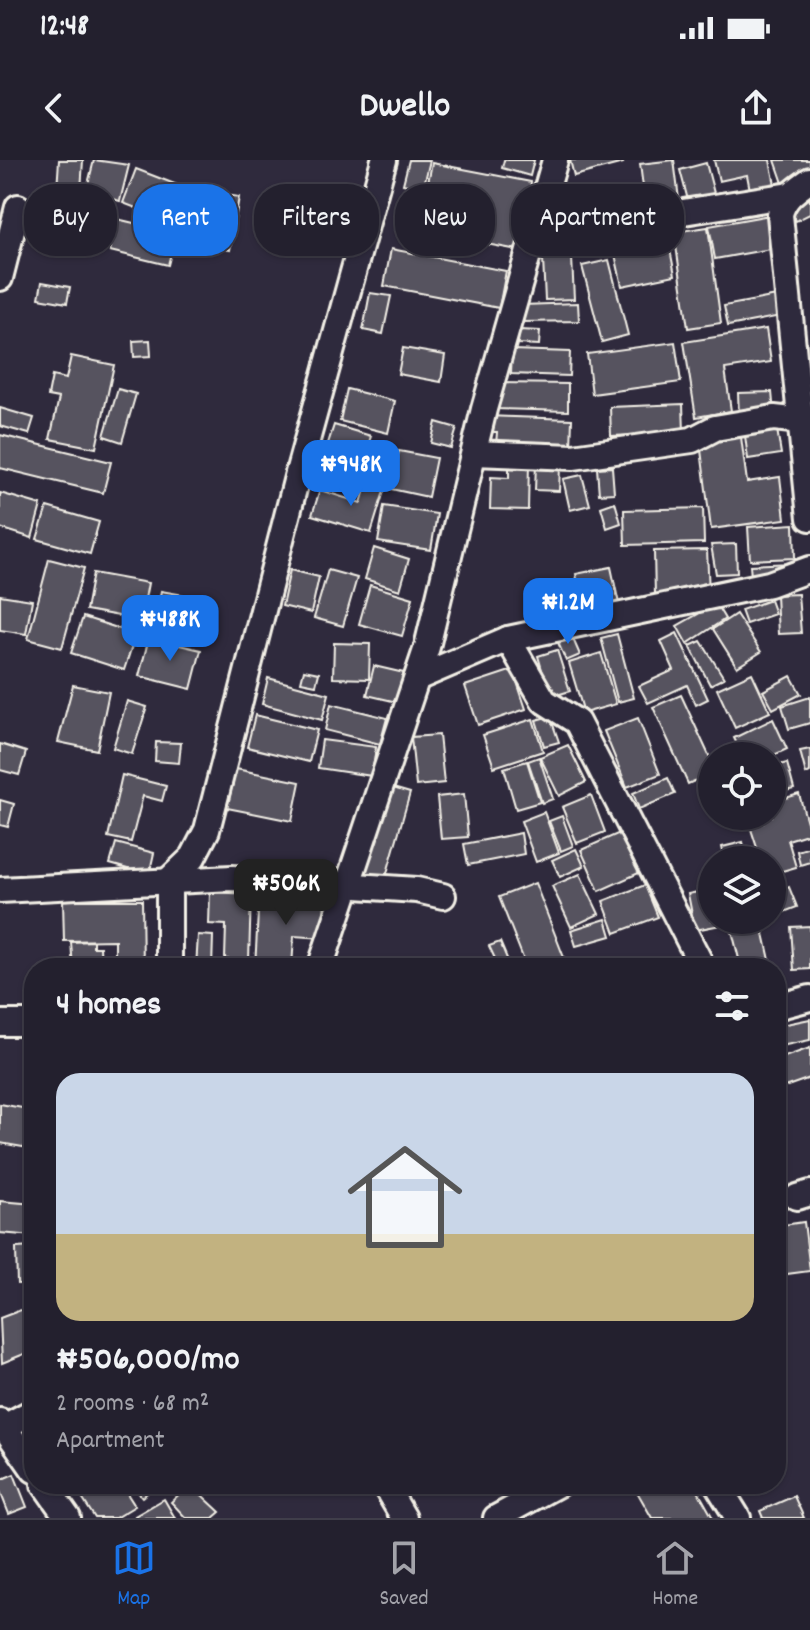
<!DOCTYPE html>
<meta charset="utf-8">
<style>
body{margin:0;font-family:Dekko,sans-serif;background:#2f2d3a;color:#f1f3f6;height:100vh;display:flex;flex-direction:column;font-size:30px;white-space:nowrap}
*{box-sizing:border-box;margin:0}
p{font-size:26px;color:#a3a3aa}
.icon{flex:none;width:44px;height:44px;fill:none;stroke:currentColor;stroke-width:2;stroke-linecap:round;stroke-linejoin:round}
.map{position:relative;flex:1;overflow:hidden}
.panel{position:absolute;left:24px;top:798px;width:762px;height:536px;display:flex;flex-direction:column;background:#23202e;border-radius:32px;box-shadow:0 2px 6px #0004,0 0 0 2px #403e4a}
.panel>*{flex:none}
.banner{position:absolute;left:24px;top:24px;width:762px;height:72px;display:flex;gap:16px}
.buttons{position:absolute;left:698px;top:582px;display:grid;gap:16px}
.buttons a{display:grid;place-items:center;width:88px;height:88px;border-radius:50%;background:#23202e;box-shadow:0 2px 6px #0004,0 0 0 2px #403e4a;font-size:40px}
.price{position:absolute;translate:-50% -68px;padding:0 18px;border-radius:16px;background:#1a73e8;color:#fff;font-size:26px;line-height:52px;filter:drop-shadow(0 2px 4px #0008)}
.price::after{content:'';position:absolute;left:50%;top:48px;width:24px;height:18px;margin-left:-12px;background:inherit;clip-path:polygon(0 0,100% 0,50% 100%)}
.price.on{background:#222;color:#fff}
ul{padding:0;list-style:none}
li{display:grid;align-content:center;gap:16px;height:424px;padding:0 32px}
li span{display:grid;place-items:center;height:248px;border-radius:24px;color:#555}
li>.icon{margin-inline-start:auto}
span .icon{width:144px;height:144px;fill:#fffc;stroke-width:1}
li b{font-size:34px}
h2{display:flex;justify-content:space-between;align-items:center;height:96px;padding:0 32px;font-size:34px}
.pill{padding:0 28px;border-radius:32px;background:#23202e;box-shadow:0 2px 6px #0004,0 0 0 2px #403e4a;font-size:28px;line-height:72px}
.pill.on{background:#1a73e8;color:#fff}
.status{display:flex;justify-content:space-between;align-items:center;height:56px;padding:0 40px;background:#23202e;direction:ltr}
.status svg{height:22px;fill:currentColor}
header{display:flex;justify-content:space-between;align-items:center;height:104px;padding:0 32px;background:#23202e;font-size:36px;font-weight:800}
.tab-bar{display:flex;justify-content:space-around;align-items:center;height:112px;border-top:2px solid #403e4a;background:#23202e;font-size:22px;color:#a3a3aa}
.tab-bar a{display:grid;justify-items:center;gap:4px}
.tab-bar .on{color:#1a73e8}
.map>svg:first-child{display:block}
.building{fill:#56525f;stroke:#f4f1e8;stroke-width:2}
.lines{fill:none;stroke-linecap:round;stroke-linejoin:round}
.minor-casing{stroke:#f4f1e8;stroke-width:30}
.minor{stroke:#2f2a3d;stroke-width:24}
</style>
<div class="status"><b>12:48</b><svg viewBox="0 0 49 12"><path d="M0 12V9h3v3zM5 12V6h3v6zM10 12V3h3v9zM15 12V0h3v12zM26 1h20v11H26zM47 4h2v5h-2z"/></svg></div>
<header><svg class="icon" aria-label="back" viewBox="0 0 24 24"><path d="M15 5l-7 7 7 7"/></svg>Dwello<svg class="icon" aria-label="share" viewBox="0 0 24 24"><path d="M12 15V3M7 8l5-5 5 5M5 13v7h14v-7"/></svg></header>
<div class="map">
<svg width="810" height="1358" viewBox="0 0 810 1358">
<rect width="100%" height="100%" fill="#2f2a3d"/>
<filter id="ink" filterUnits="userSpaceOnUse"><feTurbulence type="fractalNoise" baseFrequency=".0125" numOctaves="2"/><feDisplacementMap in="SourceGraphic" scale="16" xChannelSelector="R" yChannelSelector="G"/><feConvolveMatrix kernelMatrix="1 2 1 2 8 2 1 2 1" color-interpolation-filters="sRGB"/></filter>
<g filter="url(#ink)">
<g class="building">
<path d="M59,0h24l-2,31 -24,-1z"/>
<path d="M94,0l35,5 -9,36 -34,-9z"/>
<path d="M409,0h21l-7,29 -20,-5z"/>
<path d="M504,0h30l-4,16 -28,-8z"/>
<path d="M570,0h52l1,3 -49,13z"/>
<path d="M674,0l6,47 -34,4 -6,-47z"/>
<path d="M714,0h56l5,25 -25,5 -3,-15 -28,6z"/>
<path d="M775,0h35v13l-27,10z"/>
<path d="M432,3l99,19 -13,68 -100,-19z"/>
<path d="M706,3l9,34 -26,7 -9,-34z"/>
<path d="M136,9l62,24 -18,32 -57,-22z"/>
<path d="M202,31l37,6 -9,53 -37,-7z"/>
<path d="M810,31v23l-14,7 -9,-17z"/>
<path d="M77,49l33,3 -4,29 -32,-3z"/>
<path d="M264,52l31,7 -5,20 -30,-6z"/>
<path d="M770,55l6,33 -61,11 -6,-33z"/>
<path d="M117,59l59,14 -8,32 -58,-14z"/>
<path d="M708,67l13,96 -33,5 -14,-96z"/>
<path d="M667,74l8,41 -53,11 -9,-41z"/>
<path d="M391,89l115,22 -7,37 -115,-22z"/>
<path d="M572,98l2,41 -29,1 -2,-41z"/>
<path d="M609,100l19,75 -26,7 -20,-76z"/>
<path d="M42,122l28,5 -3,16 -28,-5z"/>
<path d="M370,133l21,3 -8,38 -20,-4z"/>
<path d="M782,135l4,20 -58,11 -4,-20z"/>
<path d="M578,143l1,18 -57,1v-17z"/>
<path d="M766,169l5,33 -46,7 6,42 -35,6 -12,-75z"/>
<path d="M519,170l21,1 -1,14 -21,-1z"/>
<path d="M150,180l1,16 -17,1 -1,-16z"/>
<path d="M675,182l6,40 -89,12 -5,-40z"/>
<path d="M403,188l42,7 -4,27 -43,-8z"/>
<path d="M512,190l58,2 -1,24 -58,-2z"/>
<path d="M71,196l43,9 -18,83 -46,-9 9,-41 -11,-2 4,-20 14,3z"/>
<path d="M497,223l71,1v27l-72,-2z"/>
<path d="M118,229l18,5 -14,48 -18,-6z"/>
<path d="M347,229l48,12 -7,32 -48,-12z"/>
<path d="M772,232l2,22 -35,2 -1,-23z"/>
<path d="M683,244l1,29 -73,3 -1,-29z"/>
<path d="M0,248l34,10 -5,16 -29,-8z"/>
<path d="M487,256l85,3 -1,29 -75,-3 1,-13h-10z"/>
<path d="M436,262l21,6 -6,20 -20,-5z"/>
<path d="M776,263l5,31 -33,5 -4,-31z"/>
<path d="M334,265l37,11 -12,40 -38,-11z"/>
<path d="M0,275l111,27 -8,31 -103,-25z"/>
<path d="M741,277l6,45 33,-5 5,42 -74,10 -11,-87z"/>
<path d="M399,291l37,7 -8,39 -37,-8z"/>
<path d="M509,300l20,1 -1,49 -38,-1 1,-32 18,1z"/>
<path d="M536,304l24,2 -1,25 -24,-1z"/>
<path d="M612,307l2,26 -15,1 -2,-26z"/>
<path d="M582,315l8,30 -20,5 -7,-31z"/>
<path d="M367,323l18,5 -14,45 -59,-18 8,-25 41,13z"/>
<path d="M0,333l41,12 -9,33 -32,-10z"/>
<path d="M615,342l6,21 -14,5 -6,-21z"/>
<path d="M384,346l53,8 -6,36 -53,-8z"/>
<path d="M47,347l52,15 -9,32 -53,-15z"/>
<path d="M703,348l1,35 -79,2 -1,-35z"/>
<path d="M794,364l1,34 -45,2 -2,-33z"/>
<path d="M736,384l1,29 -21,1 -5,-29z"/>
<path d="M374,388l35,11 -9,31 -35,-11z"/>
<path d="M707,390l2,43 -54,2 -1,-44z"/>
<path d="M49,399l35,9 -22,80 -34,-9z"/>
<path d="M792,403v12l-41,2 -1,-12z"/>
<path d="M611,407l10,46 -67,13 -4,-20 31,-6 -5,-26z"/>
<path d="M290,410l29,7 -8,36 -29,-7z"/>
<path d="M328,410l29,8 -14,48 -29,-8z"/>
<path d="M93,413l55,10 -7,37 -55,-10z"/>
<path d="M370,425l43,13 -11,38 -43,-12z"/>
<path d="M161,431l52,9 -6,34 -53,-10z"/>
<path d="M798,434l3,39 -23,1 -2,-39z"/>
<path d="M0,435l32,5 -6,34 -26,-4z"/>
<path d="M770,440l5,14 -29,10 -5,-14z"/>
<path d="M716,444l9,15 -38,25 -10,-18z"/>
<path d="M736,454l25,38 -24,15 -24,-38z"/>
<path d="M83,457l53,17 -12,36 -53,-17z"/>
<path d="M570,472l10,23 -14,6 -10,-23z"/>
<path d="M677,473l31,66 -12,6 -9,-20 -39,18 -9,-17 35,-16 -13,-29z"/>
<path d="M617,474l17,64 -16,4 -17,-64z"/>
<path d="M149,478l52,12 -10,39 -52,-13z"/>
<path d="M701,481l23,37 -14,7 -20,-39z"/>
<path d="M334,483l36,1 -1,35 -36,-1z"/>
<path d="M557,490l13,41 -20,6 -12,-41z"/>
<path d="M601,493l15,51 -32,9 -15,-50z"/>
<path d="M374,506l30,7 -7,29 -30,-7z"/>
<path d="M304,510l15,3 -3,12 -15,-3z"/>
<path d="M513,510l13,39 -48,16 -13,-39z"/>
<path d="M752,513l18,39 -35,16 -18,-39z"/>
<path d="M791,516l10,18 -28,15 -10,-18z"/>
<path d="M268,518l61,16 -7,26 -60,-16z"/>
<path d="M73,525l36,7 -12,58 -39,-8z"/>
<path d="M681,535l31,67v11l-24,11 -35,-77z"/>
<path d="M810,537v26l-21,6 -7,-23z"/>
<path d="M127,541l20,6 -15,47 -19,-6z"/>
<path d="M331,544l56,14 -7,26 -55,-14z"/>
<path d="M255,555l62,15 -8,32 -62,-15z"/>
<path d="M550,556l9,26 -15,4 -8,-26z"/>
<path d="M638,558l22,56 -33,13 -23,-56z"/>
<path d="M533,559l10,32 -49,16 -11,-32z"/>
<path d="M773,559l14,30 -15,7h-29l-9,-18z"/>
<path d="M439,575l5,48 -28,3 -5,-49z"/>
<path d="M322,580l54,7 -4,29 -54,-8z"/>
<path d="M156,582l25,1 -2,20 -24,-2z"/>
<path d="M0,584l26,8 -7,23 -19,-5z"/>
<path d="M568,585l18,37 -27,14 -19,-39z"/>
<path d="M810,589v23l-4,2 -6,-23z"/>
<path d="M539,597l14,42 -11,4 -14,-42z"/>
<path d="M527,601l13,41 -24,7 -12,-41z"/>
<path d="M787,603l7,26 -22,5v-27z"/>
<path d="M236,609l64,13 -8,39 -65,-13z"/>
<path d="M122,615l44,11 -4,15 -19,-5 -12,46 -23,-5z"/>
<path d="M668,618l7,16 -36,15 -6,-16z"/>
<path d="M386,626l24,7 -27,94 -24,-7z"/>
<path d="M464,634l4,43 -27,2 -4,-42z"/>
<path d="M799,634l11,39 -22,7 8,27 -24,7v-14h-11l-11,-34 13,-3 -2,-7h11v-14z"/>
<path d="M591,635l14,37 -28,11 -15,-36z"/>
<path d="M0,640l14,4 -6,23 -8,-2z"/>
<path d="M544,652l15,41 -23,9 -15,-41z"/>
<path d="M562,656l11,30 -12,5 -12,-30z"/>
<path d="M622,672l19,40 -42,19 -18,-41z"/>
<path d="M521,673l3,21 -56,11 -4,-21z"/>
<path d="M743,682l4,18h-22l-3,-13z"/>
<path d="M116,683l38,10 -5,22 -39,-11z"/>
<path d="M810,687v15l-10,3 -3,-14z"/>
<path d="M576,689l8,17 -24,11 -8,-17z"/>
<path d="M580,714l19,40 -28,13 -19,-41z"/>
<path d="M535,723l33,85h-41l-28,-71z"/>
<path d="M645,725l13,32 -43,16 -12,-32z"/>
<path d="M789,727l8,20 -13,5 -8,-20z"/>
<path d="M712,729v31h19v3l-36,7 -7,-36z"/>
<path d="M210,732l41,2 -2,66 -24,-1 1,-34 -17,-1z"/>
<path d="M259,734l66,3 -2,41 -29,-2 -2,31 -37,1z"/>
<path d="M63,740h79l1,68h-28v-28l-51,1z"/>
<path d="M606,759l5,17 -35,10 -5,-16z"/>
<path d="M739,760h22l9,40 -29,7 -10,-40 9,-2z"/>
<path d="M810,766v43l-16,1 -3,-43z"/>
<path d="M198,775l15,1 -1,32h-16z"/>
<path d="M93,781v6h7l1,21h-28l-2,-26z"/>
<path d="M500,782l8,19 -10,4 -9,-19z"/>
<path d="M810,859v21l-34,7v-21z"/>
<path d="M810,888v30l-34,12v-14l5,-1 -5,-15z"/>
<path d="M0,944l34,6v39l-34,-6z"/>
<path d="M0,1041l34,3v32l-34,-3z"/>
<path d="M804,1062l6,49 -31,4 -3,-49z"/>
<path d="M34,1087v36l-17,1 -1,-36z"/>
<path d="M34,1145v45l-32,13 -2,-45z"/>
<path d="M14,1314l13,33 -18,7 -9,-23v-11z"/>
<path d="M105,1324h16l14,22 -20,12h-20l-13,-20z"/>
<path d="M131,1324h28l-17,13z"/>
<path d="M190,1324l30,28 -7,6h-27l-15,-16z"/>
<path d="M647,1324h47l19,34h-61l-16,-28z"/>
<path d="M794,1336l10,22h-41l-3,-7z"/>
<path d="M164,1339l11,19h-39l-1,-2z"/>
</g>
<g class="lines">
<defs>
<g id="minor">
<path d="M810,20c-14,10 -27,18 -30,35l30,303"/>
<path d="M533,76l257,-41"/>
<path d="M0,118l18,-71"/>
<path d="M474,293l99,4 119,-17 23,-12 59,-10 27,3"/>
<path d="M508,479l36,62 33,21 126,246"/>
<path d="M417,518l91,-39 261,-55 41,-15"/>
<path d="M0,730l232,-12 185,12 26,6"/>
<path d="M169,808v-88l24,-23 14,-27 91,-357 86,-313"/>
<path d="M320,808l107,-321 57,-238 71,-249"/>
<path d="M776,847l34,-9"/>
<path d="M0,863h34"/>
<path d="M797,1037l13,-4"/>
<path d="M0,1261l34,49"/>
<path d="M4,1267l30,-16"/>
<path d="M44,1324l24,34"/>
<path d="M384,1324l20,34"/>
<path d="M717,1324l21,34"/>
<path d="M496,1358l62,-34"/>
</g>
</defs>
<use href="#minor" class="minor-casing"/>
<use href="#minor" class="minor"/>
</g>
</g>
</svg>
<div class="buttons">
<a><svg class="icon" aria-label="locate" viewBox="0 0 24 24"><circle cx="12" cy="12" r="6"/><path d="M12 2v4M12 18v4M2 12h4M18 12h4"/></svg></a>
<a><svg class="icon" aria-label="layers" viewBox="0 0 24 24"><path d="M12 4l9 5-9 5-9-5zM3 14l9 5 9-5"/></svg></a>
</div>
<b class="price" style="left:351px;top:348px">₦948K</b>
<b class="price" style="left:568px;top:486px">₦1.2M</b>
<b class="price" style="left:170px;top:503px">₦488K</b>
<b class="price on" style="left:286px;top:767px">₦506K</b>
<div class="banner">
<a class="pill">Buy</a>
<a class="pill on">Rent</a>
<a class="pill">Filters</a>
<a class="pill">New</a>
<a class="pill">Apartment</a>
</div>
<section class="panel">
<h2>4 homes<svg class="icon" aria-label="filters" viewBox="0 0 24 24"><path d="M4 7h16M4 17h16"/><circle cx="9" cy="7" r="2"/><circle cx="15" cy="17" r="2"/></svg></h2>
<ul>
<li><span style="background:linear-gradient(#c9d6e8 65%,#c2b280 0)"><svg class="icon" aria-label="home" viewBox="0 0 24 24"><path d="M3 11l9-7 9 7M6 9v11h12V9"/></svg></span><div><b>₦506,000/mo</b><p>2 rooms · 68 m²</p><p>Apartment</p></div></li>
</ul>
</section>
</div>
<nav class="tab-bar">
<a class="on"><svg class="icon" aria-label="map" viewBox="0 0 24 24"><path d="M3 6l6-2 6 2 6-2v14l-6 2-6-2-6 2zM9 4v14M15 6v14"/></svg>Map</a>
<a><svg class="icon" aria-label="saved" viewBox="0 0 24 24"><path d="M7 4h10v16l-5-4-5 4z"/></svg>Saved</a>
<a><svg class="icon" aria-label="home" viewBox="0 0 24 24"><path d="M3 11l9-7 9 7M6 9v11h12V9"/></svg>Home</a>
</nav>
